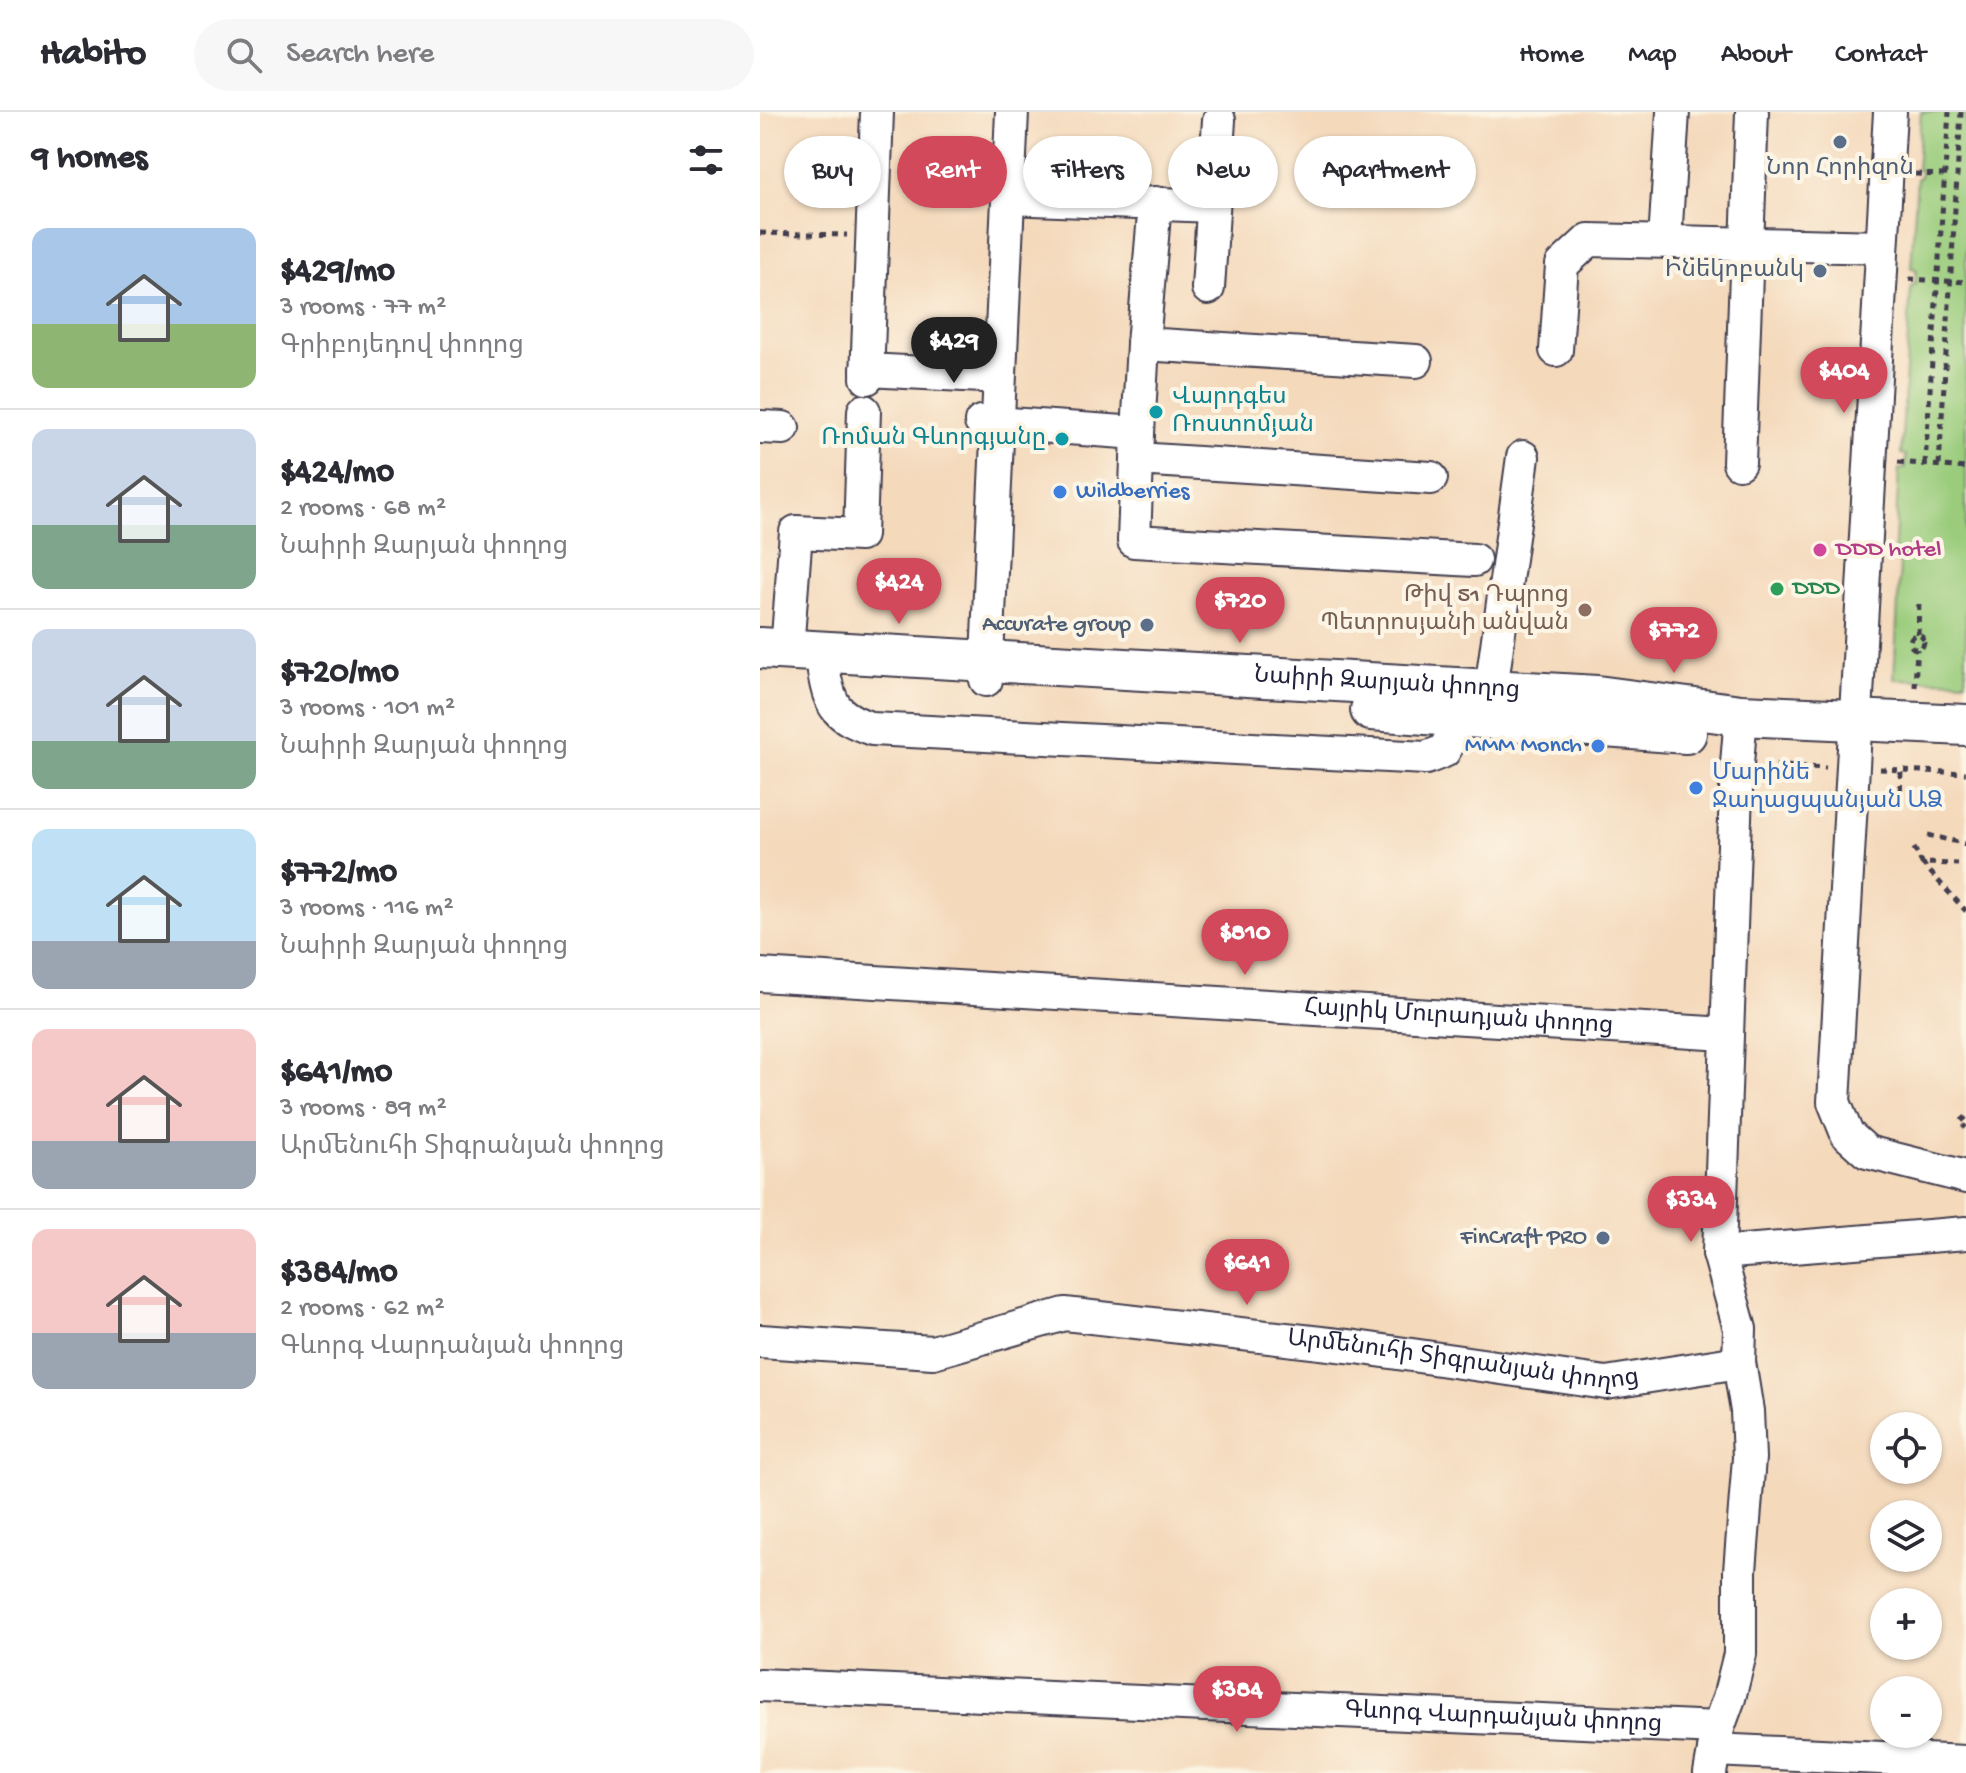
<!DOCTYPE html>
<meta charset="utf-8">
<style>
body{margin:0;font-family:"Gochi Hand","Noto Sans Armenian",sans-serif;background:#f7f7f7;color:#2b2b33;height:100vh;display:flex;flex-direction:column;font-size:30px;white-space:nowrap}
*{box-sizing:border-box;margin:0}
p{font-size:26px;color:#7c7c81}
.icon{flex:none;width:44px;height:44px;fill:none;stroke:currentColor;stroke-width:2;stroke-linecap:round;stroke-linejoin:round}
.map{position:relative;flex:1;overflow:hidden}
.panel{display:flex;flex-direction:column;background:#fff;width:760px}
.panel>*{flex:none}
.hud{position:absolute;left:24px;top:24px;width:760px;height:72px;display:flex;gap:16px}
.tools{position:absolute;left:1110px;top:1300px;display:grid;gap:16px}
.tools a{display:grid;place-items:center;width:72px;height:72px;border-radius:50%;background:#fff;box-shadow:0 2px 6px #0004;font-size:40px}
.price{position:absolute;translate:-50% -68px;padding:0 18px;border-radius:28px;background:#d1495b;color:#fff;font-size:26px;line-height:52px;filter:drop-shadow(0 2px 4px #0008)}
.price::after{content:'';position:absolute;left:50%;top:48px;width:24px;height:18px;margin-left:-12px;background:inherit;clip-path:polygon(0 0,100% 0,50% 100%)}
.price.current{background:#222;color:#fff}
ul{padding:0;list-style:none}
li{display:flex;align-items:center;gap:24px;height:200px;padding:0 32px}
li+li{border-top:2px solid #e1e1e2}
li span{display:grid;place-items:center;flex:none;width:224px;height:160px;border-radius:16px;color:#555}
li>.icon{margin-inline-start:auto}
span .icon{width:96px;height:96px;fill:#fffc;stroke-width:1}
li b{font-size:34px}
h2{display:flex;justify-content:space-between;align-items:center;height:96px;padding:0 32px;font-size:34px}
.tag{padding:0 28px;border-radius:36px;background:#fff;box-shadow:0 2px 6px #0004;font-size:28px;line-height:72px}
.tag.current{background:#d1495b;color:#fff}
header{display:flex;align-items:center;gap:48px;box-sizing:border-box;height:112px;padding:0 40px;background:#fff;border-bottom:2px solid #e1e1e2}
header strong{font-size:38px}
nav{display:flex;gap:44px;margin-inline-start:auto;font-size:28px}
.search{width:560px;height:72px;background:#f7f7f7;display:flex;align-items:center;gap:20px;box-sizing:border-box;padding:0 28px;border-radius:44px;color:#7c7c81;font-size:30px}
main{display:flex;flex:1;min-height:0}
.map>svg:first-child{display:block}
.green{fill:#9acc7c;stroke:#5e775c;stroke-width:2}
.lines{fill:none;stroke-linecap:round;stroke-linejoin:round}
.minor-casing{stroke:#423d4e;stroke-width:36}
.major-casing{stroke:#423d4e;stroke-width:44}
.path{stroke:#423d4e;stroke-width:5;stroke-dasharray:6 6;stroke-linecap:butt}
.minor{stroke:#fff;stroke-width:32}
.major{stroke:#fff;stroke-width:40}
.service-dot{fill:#5c6f8a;stroke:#fcf5e5;stroke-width:3}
.culture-dot{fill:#0f9aa8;stroke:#fcf5e5;stroke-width:3}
.shop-dot{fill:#3f7fe0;stroke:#fcf5e5;stroke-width:3}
.hotel-dot{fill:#d1479c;stroke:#fcf5e5;stroke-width:3}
.leisure-dot{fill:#2e9e5b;stroke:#fcf5e5;stroke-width:3}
.education-dot{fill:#8d6e63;stroke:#fcf5e5;stroke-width:3}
.labels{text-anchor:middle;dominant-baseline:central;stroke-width:8;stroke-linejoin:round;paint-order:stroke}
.service-label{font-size:24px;fill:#4e5e75;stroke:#fcf5e5;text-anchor:end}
.culture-label{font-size:24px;fill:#0d838f;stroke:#fcf5e5;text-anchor:start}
.shop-label{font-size:24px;fill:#366cbe;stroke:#fcf5e5;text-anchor:start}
.hotel-label{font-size:24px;fill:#b23c85;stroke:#fcf5e5;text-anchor:start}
.leisure-label{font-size:24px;fill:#27864d;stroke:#fcf5e5;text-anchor:start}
.education-label{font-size:24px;fill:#785e54;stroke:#fcf5e5;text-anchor:end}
.street-label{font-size:24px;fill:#22223b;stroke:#fcf5e5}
</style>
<header>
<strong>Habito</strong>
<div class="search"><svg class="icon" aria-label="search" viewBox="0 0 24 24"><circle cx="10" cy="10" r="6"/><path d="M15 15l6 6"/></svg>Search here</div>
<nav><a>Home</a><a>Map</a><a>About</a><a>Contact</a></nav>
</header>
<main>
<section class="panel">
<h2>9 homes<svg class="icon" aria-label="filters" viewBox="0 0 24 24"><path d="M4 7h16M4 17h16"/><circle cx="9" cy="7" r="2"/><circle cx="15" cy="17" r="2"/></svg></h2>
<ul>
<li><span style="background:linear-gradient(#a9c7e8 60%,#8fb573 0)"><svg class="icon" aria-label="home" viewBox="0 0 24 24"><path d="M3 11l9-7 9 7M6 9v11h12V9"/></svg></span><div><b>$429/mo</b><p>3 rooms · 77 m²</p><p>Գրիբոյեդով փողոց</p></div></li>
<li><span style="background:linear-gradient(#c9d6e8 60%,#7fa58c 0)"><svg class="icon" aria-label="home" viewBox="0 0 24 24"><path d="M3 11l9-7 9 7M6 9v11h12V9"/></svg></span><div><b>$424/mo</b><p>2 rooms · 68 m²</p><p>Նաիրի Զարյան փողոց</p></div></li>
<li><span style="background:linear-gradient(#c9d6e8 70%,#7fa58c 0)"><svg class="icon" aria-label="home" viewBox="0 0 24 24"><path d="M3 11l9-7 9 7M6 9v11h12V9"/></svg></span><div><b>$720/mo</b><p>3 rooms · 101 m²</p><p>Նաիրի Զարյան փողոց</p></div></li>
<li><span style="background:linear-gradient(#bfe0f5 70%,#9aa5b1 0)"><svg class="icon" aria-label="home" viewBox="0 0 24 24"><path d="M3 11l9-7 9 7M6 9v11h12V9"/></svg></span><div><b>$772/mo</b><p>3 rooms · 116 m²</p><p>Նաիրի Զարյան փողոց</p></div></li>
<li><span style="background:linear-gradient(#f6c9c9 70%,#9aa5b1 0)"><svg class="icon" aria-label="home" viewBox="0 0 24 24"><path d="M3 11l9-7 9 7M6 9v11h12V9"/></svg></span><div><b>$641/mo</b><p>3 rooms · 89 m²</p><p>Արմենուհի Տիգրանյան փողոց</p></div></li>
<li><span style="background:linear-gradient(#f6c9c9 65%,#9aa5b1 0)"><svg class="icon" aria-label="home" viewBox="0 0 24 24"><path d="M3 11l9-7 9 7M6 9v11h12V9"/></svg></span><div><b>$384/mo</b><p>2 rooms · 62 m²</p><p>Գևորգ Վարդանյան փողոց</p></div></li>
</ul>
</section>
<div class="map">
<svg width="1206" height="1661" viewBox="0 0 1206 1661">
<rect width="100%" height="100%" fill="#fcf5e5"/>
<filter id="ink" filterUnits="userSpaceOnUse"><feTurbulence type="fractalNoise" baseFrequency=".0125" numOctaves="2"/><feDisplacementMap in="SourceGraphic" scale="16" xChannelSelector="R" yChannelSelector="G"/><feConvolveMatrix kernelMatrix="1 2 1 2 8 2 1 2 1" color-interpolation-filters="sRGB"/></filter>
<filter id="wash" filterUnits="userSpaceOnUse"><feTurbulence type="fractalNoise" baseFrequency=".006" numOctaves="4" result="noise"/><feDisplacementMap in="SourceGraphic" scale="32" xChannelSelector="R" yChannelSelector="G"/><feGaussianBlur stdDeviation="1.8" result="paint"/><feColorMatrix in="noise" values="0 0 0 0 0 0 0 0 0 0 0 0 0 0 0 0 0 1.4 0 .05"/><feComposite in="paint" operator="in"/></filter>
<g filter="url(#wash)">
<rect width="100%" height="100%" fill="#f4d9bb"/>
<path class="green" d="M1161,0h45v569l-72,-2 6,-116 -6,-2 5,-92h6l1,-14 -5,-1 10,-169h4l1,-16 -5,-1 6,-90 3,-1 1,-7h-4z"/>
</g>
<g filter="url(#ink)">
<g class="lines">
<defs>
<g id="minor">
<path d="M1130,0l-56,990 13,32 20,18 99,25"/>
<path d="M248,86l205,8"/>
<path d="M905,129l8,-129"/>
<path d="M448,176l11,-168"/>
<path d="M383,232l12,-141"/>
<path d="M796,238l6,-85 27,-25 293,7"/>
<path d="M107,258l116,6"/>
<path d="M107,266l10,-266"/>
<path d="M221,310l157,11 -4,108 340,19"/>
<path d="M0,315l23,1"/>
<path d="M378,321l5,-89 273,17"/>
<path d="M377,347l294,19"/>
<path d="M979,351l13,-351"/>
<path d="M27,538l9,-118 64,3 4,-124"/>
<path d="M64,560c6,36 14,45 48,57l554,29 18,-7 18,-34"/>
<path d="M226,568l26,-568"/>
<path d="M731,578l32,-233"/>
<path id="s1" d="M0,863l966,59"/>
<path d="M959,1141l247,-20"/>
<path id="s2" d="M0,1229l173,11 132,-38 291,33 250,36 133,-21"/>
<path id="s3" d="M0,1573l958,43"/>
<path d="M954,1638l252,12"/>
<path d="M950,1661l8,-45 11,-30 11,-44v-83l9,-113 -2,-47 -8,-49 1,-33 -21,-76 18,-489 4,-49"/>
</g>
<g id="major">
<path id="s4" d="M0,536l837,48 144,19 225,10"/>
<path d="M611,598l315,23"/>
</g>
</defs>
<use href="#minor" class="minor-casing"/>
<use href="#major" class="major-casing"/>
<g class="path">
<path d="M1155,62l29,1"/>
<path d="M0,121l87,2"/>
<path d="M1149,167l57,3"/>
<path d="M1138,350l68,6"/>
<path d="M1165,352l24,-352"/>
<path d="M1179,353l22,-353"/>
<path d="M1158,522l1,-34"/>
<circle cx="1157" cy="530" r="7"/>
<path d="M1155,575l2,-38"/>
<path d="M1004,653l62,3"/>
<path d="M1120,657l86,4"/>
<path d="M1140,690l1,-33"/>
<path d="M1168,723l38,9"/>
<path d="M1154,736l8,15 36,1"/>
<path d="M1162,751l44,48"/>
<path d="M1206,1005l-6,5 6,6"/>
</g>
<use href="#minor" class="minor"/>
<use href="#major" class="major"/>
</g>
</g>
<g class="service-dot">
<circle cx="1080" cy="30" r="8"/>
<circle cx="1060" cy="159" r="8"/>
<circle cx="387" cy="513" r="8"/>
<circle cx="843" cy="1126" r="8"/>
</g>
<g class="culture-dot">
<circle cx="396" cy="300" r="8"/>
<circle cx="302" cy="327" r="8"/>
</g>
<g class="shop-dot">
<circle cx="300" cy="380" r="8"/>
<circle cx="838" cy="634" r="8"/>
<circle cx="936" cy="676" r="8"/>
</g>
<circle class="hotel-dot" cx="1060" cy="438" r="8"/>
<circle class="leisure-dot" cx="1017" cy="477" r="8"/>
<circle class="education-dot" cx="825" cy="498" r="8"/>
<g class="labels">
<g class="service-label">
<text x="1080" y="57" text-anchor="middle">Նոր Հորիզոն</text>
<text x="1044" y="159">Ինեկոբանկ</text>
<text x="371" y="513">Accurate group</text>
<text x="827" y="1126">FinCraft PRO</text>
</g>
<g class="culture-label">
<text x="412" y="286">Վարդգես<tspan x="412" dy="28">Ռոստոմյան</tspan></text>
<text x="286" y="327" text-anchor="end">Ռոման Գևորգյանը</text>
</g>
<g class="shop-label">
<text x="316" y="380">Wildberries</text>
<text x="822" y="634" text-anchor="end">MMM Monch</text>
<text x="952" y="662">Մարինե<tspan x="952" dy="28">Ջաղացպանյան ԱՁ</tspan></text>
</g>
<g class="hotel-label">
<text x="1076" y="438">DDD hotel</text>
</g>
<g class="leisure-label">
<text x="1033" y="477">DDD</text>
</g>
<g class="education-label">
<text x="809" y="484">Թիվ 51 Դպրոց<tspan x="809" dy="28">Պետրոսյանի անվան</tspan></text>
</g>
<g class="street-label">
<text stroke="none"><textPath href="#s4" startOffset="628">Նաիրի Զարյան փողոց</textPath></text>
<text stroke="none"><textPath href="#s1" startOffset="700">Հայրիկ Մուրադյան փողոց</textPath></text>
<text stroke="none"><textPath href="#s2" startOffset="712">Արմենուհի Տիգրանյան փողոց</textPath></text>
<text stroke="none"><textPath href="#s3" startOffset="744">Գևորգ Վարդանյան փողոց</textPath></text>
</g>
</g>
</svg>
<div class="tools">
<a><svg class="icon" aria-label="locate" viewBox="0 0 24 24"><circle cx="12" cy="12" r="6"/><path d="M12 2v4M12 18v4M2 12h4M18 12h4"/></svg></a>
<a><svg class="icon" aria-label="layers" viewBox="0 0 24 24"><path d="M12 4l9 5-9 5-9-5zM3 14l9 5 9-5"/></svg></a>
<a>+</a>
<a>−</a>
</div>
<b class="price current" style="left:194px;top:273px">$429</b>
<b class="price" style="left:1084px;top:303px">$404</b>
<b class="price" style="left:139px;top:514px">$424</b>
<b class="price" style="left:480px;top:533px">$720</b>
<b class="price" style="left:914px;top:563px">$772</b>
<b class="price" style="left:485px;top:865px">$810</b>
<b class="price" style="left:931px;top:1132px">$334</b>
<b class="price" style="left:487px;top:1195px">$641</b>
<b class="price" style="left:477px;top:1622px">$384</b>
<div class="hud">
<a class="tag">Buy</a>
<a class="tag current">Rent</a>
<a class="tag">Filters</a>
<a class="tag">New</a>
<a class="tag">Apartment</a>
</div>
</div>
</main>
